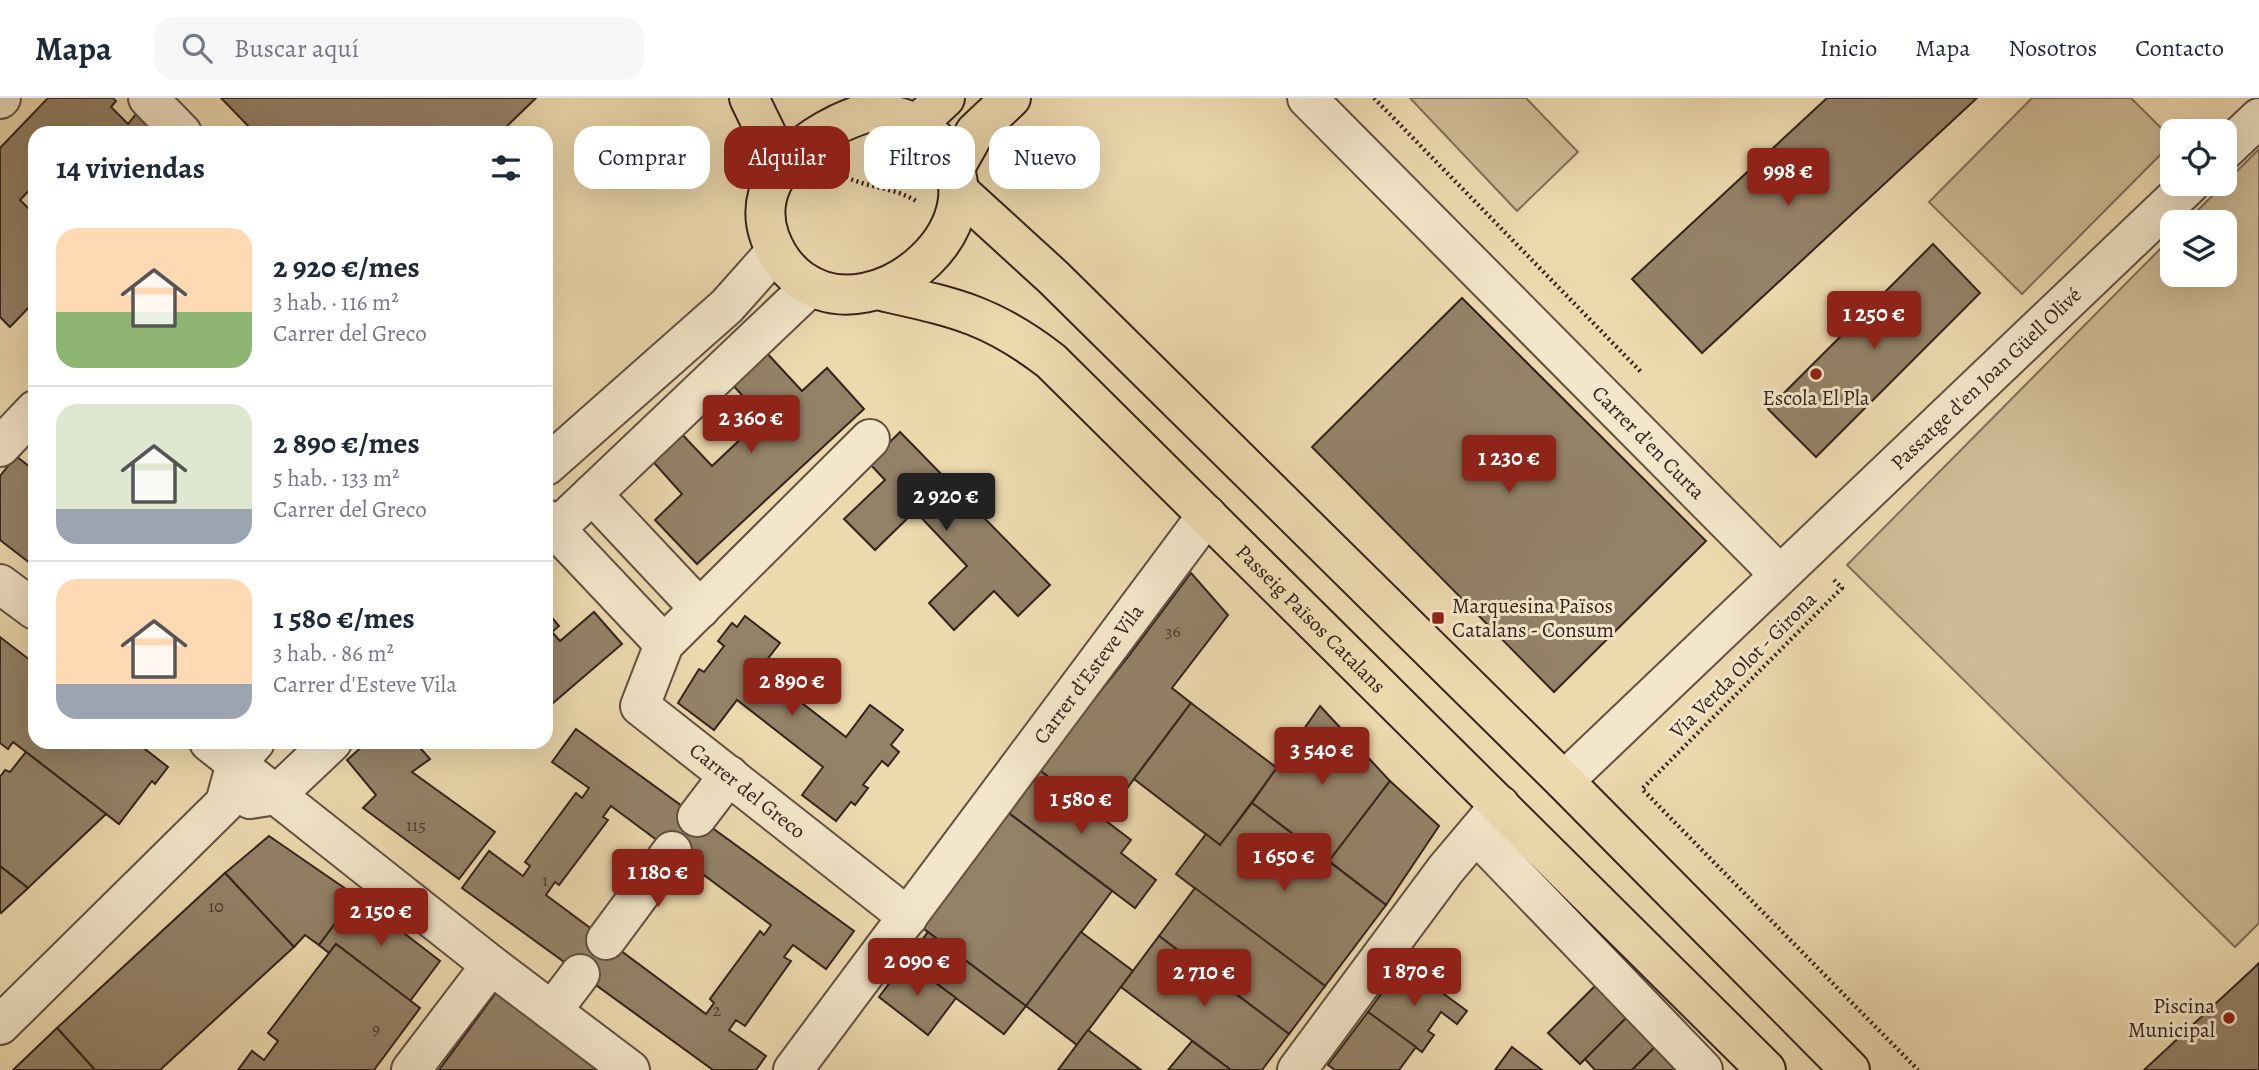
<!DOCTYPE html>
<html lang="es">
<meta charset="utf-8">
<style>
body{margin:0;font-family:Alegreya,serif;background:#f6f6f7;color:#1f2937;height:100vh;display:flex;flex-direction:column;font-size:26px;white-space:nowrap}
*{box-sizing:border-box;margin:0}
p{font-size:23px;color:#747a83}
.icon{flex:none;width:38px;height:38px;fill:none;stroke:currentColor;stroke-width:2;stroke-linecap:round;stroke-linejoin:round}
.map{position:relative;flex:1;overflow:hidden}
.drawer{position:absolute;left:28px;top:28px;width:525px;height:623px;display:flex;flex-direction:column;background:#fff;border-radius:21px;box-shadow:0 7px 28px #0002}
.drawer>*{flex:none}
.banner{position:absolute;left:574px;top:28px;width:665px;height:63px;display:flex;gap:14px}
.tools{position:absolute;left:2160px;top:21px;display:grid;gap:14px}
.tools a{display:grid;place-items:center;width:77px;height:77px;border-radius:14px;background:#fff;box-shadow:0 7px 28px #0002;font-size:35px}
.price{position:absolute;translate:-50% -60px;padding:0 16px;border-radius:7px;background:#8f2418;color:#fff;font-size:23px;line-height:46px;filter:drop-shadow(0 2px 4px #0008)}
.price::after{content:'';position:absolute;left:50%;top:42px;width:21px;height:16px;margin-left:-10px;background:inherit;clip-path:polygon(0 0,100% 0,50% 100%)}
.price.selected{background:#222;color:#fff}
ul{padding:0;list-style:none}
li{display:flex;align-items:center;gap:21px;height:175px;padding:0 28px}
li+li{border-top:2px solid #e0e1e3}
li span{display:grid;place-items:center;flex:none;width:196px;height:140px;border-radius:21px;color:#555}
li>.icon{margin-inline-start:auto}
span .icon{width:84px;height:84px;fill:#fffc;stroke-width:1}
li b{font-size:30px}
h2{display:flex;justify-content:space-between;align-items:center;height:84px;padding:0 28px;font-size:30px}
.chip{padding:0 24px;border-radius:21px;background:#fff;box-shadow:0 7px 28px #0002;font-size:24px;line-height:63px}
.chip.selected{background:#8f2418;color:#fff}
header{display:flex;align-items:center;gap:42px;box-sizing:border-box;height:98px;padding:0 35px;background:#fff;border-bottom:2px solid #e0e1e3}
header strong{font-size:33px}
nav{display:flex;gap:38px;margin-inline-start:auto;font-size:24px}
.search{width:490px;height:63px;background:#f6f6f7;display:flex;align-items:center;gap:18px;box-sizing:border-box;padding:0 24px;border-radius:21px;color:#747a83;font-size:26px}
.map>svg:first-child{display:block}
.green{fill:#ceba95;stroke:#816e59;stroke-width:2}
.building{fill:#948268;stroke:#34231d;stroke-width:2;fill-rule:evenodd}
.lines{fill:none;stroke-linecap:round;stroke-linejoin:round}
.minor-casing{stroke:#625041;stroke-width:42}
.major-casing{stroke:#34231d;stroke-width:42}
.path{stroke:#34231d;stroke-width:4.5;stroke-dasharray:2 3.5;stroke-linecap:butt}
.minor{stroke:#f3e6ca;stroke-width:38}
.major{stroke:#edd9ae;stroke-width:38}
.poi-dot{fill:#8f2418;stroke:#f3e6ca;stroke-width:2.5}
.labels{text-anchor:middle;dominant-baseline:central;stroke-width:6;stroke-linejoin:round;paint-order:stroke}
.number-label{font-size:18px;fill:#4c3b30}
.street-label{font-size:21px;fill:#34231d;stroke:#f3e6ca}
.poi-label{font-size:21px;fill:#34231d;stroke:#f3e6ca}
</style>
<header>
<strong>Mapa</strong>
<div class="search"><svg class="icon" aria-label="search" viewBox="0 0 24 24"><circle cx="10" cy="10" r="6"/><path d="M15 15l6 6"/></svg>Buscar aquí</div>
<nav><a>Inicio</a><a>Mapa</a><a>Nosotros</a><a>Contacto</a></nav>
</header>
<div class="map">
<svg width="2259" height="972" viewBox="0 0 2259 972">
<rect width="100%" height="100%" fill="#edd9ae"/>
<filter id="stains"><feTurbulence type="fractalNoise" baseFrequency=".00286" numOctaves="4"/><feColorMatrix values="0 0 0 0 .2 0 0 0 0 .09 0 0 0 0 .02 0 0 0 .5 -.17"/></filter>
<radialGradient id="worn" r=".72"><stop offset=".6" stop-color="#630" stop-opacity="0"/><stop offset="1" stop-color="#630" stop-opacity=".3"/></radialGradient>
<g class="green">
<path d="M1410,0h116l52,54 -61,59z"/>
<path d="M2032,0h99l41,41v4l-150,151 -93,-92z"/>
<path d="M2259,51v774l-24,24 -388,-382 325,-328v38h52v-53h-38z"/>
</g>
<g class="building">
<path d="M48,0h65l3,3 -5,6 17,17 8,-10 20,19h-121v51l-15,16 15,15v86l-25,26 -10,-10v-169z"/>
<path d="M221,0h315l-36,35h-245z"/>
<path d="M1827,0h150l-275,255 -70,-74z"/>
<path d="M1933,146l47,49 -164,164 -48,-48z"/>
<path d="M1462,200l244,243 -152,151 -242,-245z"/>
<path d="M765,253l37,40 25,-23 37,41 -167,155 -42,-44 27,-26 -33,-37 29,-27 34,36 51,-48 -33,-36z"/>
<path d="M900,334l150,153 -32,31 -24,-25 -40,39 -25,-27 38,-37 -52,-55 -40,39 -31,-31 41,-39 -16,-17z"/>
<path d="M16,358l19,15v96l-35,-27v-64z"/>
<path d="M1191,475l37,42 -56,73 19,15 -87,116 -66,-50 90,-112z"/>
<path d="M546,513l13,15 -7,6 8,9 34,-29 28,32 -76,65z"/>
<path d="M745,518l35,27 -21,27 87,67 24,-32 33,25 -12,15 8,7 -11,14 -6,-5 -19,24 5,3 -13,17 -4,-3 -15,19 -34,-26 21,-28 -86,-67 -23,30 -36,-27 21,-34 5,3 20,-26 -6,-5 14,-18 5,4z"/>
<path d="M0,539l35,27v78h101l32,25 -13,17 -3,-3 -33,43 -106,-82 -5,7 -8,-6z"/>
<path d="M1191,605l86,65 -57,77 -86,-66z"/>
<path d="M1320,608l70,75 -61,80 -77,-58z"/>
<path d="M576,631l278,202 -28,38 -33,-24 -9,12 7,4 -46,65 -9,-6 -7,10 37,26 -10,14h-43l-251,-182 27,-37 34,25 7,-10 -5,-4 51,-69 6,5 7,-10 -37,-26zM611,708l160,119 -7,10 -4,-4 -50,68 4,4 -8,11 -160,-119 9,-13 4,3 49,-65 -5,-3z"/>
<path d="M367,644h48l15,17 -18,13 83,60 -36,47 -96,-71 13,-13 -29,-35z"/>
<path d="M26,654l80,62 -78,74 -28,-22v-89l5,-7 5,2z"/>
<path d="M1038,671l93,71 -10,13 35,27 -21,28 -129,-97z"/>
<path d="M1390,683l49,45 -53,79 -57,-44z"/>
<path d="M1252,705l134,102 -61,81 -149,-112 30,-40 14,11z"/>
<path d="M1006,713l106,80 -86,115 -106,-80z"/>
<path d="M269,738l87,60 -37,49 -14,-10 -11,12 -69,-74z"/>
<path d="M0,768l28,22 -27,25 -1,-1z"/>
<path d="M225,775l69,74 -134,123h-65l-38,-42z"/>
<path d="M1195,790l130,98 -36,48 -130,-98z"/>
<path d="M356,798l84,65 -30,40 -74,-57 -7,9 -10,-8z"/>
<path d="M928,834l98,74 -22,28 -98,-73z"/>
<path d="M1081,834l52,39 -56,74 -51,-39z"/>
<path d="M1159,838l130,98 -27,36h-31l-110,-83z"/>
<path d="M336,846l84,64 -46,62h-136l14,-19 12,9 14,-19 -10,-8z"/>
<path d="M906,863l50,37 -28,37 -49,-38z"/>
<path d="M2259,865v107h-115l111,-103z"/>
<path d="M1403,866l64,47 -10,13 -16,-12 -13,19 6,4 -12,17 -54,-40z"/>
<path d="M1597,886l32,31 -49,49 -32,-31z"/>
<path d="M498,892l107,80h-166z"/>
<path d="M1368,914l48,35 -17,23h-64l-7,-5z"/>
<path d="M1629,917l29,29 -26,26h-37l-10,-11z"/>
<path d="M57,930l38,42h-82z"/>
<path d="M1088,932l53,40h-83z"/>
<path d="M1192,943l39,29h-63z"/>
<path d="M1658,946l25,26h-51z"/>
<path d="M1512,949l30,23h-47z"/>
</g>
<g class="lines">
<defs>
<g id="minor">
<path d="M148,0l34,35"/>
<path id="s1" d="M1307,0l472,476"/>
<path d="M0,1l1,-1"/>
<path d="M2224,53l35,-33"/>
<path id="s2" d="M870,341l-206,205 -24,62 268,211"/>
<path d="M0,349l35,-37"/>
<path d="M546,368l181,-160 48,-54"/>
<path d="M592,396l108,115"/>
<path d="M546,421l118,125"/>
<path d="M546,440l265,-252"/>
<path d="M0,486l35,26"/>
<path d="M209,644l282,223 139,105"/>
<path id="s3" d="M1564,683l626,-597"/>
<path d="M250,701l26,-4 56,-53"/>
<path d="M697,719l32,-42"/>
<path d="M1476,736l227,236"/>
<path d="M606,842l66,-89"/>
<path d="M552,913l28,-37"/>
<path d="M0,927l225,-222 11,-40 19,-21"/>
<path d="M411,972l80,-105"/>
<path id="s4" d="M793,972l414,-555"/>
<path d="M1297,972l149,-201 54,-64"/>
</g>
<g id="major">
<path d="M749,0l33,68"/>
<path d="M866,15c29,0 51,7 71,28 73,76 -58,195 -136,139 -14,-10 -25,-26 -31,-42 -23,-63 44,-109 96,-125z"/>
<path d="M918,25l27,-25"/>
<path d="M956,68l19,-34 36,-34"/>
<path d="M961,95l92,84 511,504 286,289"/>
<path id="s5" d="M877,192c75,17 112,23 174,71l715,709"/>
</g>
</defs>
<use href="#minor" class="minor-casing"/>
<use href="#major" class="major-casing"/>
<g class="path">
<path d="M1374,0l268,275"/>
<path d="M837,73c24,18 54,14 79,30"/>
<path d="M1834,482l8,8 -200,201 276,281"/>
</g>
<use href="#minor" class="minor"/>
<use href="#major" class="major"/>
</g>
<g class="poi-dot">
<circle cx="1816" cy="276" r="7"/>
<rect x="1431" y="513" width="14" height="14" rx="3.5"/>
<circle cx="2229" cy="920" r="7"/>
</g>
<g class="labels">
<g class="number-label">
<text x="1173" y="533">36</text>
<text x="416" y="727">115</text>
<text x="545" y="782">1</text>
<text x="216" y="808">10</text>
<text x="717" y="912">2</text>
<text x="376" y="931">9</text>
</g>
<g class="street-label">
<text stroke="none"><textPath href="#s3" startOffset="583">Passatge d'en Joan Güell Olivé</textPath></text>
<text stroke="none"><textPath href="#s1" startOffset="485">Carrer d'en Curta</textPath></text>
<text stroke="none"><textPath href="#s5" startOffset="556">Passeig Països Catalans</textPath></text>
<text transform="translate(1743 567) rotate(-45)">Via Verda Olot - Girona</text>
<text stroke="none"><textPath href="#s4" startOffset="494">Carrer d'Esteve Vila</textPath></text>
<text stroke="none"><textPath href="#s2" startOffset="494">Carrer del Greco</textPath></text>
</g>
<g class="poi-label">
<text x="1816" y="300">Escola El Pla</text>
<text x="1452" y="508" text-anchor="start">Marquesina Països<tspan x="1452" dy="24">Catalans - Consum</tspan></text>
<text x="2215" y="908" text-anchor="end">Piscina<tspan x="2215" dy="24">Municipal</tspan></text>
</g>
</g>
<rect width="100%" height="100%" filter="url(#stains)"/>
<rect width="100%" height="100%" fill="url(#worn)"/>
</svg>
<div class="tools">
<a><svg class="icon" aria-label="locate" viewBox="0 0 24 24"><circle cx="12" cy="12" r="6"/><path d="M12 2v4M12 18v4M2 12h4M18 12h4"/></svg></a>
<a><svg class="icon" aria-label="layers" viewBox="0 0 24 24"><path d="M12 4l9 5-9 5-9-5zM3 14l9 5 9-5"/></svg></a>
</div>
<b class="price" style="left:1788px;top:110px">998 €</b>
<b class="price" style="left:1874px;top:253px">1 250 €</b>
<b class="price" style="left:751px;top:357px">2 360 €</b>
<b class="price" style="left:1509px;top:397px">1 230 €</b>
<b class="price selected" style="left:946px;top:435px">2 920 €</b>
<b class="price" style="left:792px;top:620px">2 890 €</b>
<b class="price" style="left:1322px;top:689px">3 540 €</b>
<b class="price" style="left:1081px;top:738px">1 580 €</b>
<b class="price" style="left:1284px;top:795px">1 650 €</b>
<b class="price" style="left:658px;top:811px">1 180 €</b>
<b class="price" style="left:381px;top:850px">2 150 €</b>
<b class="price" style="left:917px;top:900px">2 090 €</b>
<b class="price" style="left:1414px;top:910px">1 870 €</b>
<b class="price" style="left:1204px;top:911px">2 710 €</b>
<div class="banner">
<a class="chip">Comprar</a>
<a class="chip selected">Alquilar</a>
<a class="chip">Filtros</a>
<a class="chip">Nuevo</a>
</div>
<section class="drawer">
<h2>14 viviendas<svg class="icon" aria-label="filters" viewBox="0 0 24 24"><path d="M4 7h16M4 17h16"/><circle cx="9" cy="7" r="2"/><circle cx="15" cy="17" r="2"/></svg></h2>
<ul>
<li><span style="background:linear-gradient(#ffd9b3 60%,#8fb573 0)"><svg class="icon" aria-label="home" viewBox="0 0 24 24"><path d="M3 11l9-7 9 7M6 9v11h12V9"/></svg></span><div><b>2 920 €/mes</b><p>3 hab. · 116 m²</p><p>Carrer del Greco</p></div></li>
<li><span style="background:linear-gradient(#dfe7d0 75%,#9aa5b1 0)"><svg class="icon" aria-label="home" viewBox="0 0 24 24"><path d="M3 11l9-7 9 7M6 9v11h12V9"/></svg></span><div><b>2 890 €/mes</b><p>5 hab. · 133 m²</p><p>Carrer del Greco</p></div></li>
<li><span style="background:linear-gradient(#ffd9b3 75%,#9aa5b1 0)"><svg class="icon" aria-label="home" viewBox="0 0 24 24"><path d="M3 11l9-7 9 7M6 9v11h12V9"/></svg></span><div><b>1 580 €/mes</b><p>3 hab. · 86 m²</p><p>Carrer d'Esteve Vila</p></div></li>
</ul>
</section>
</div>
